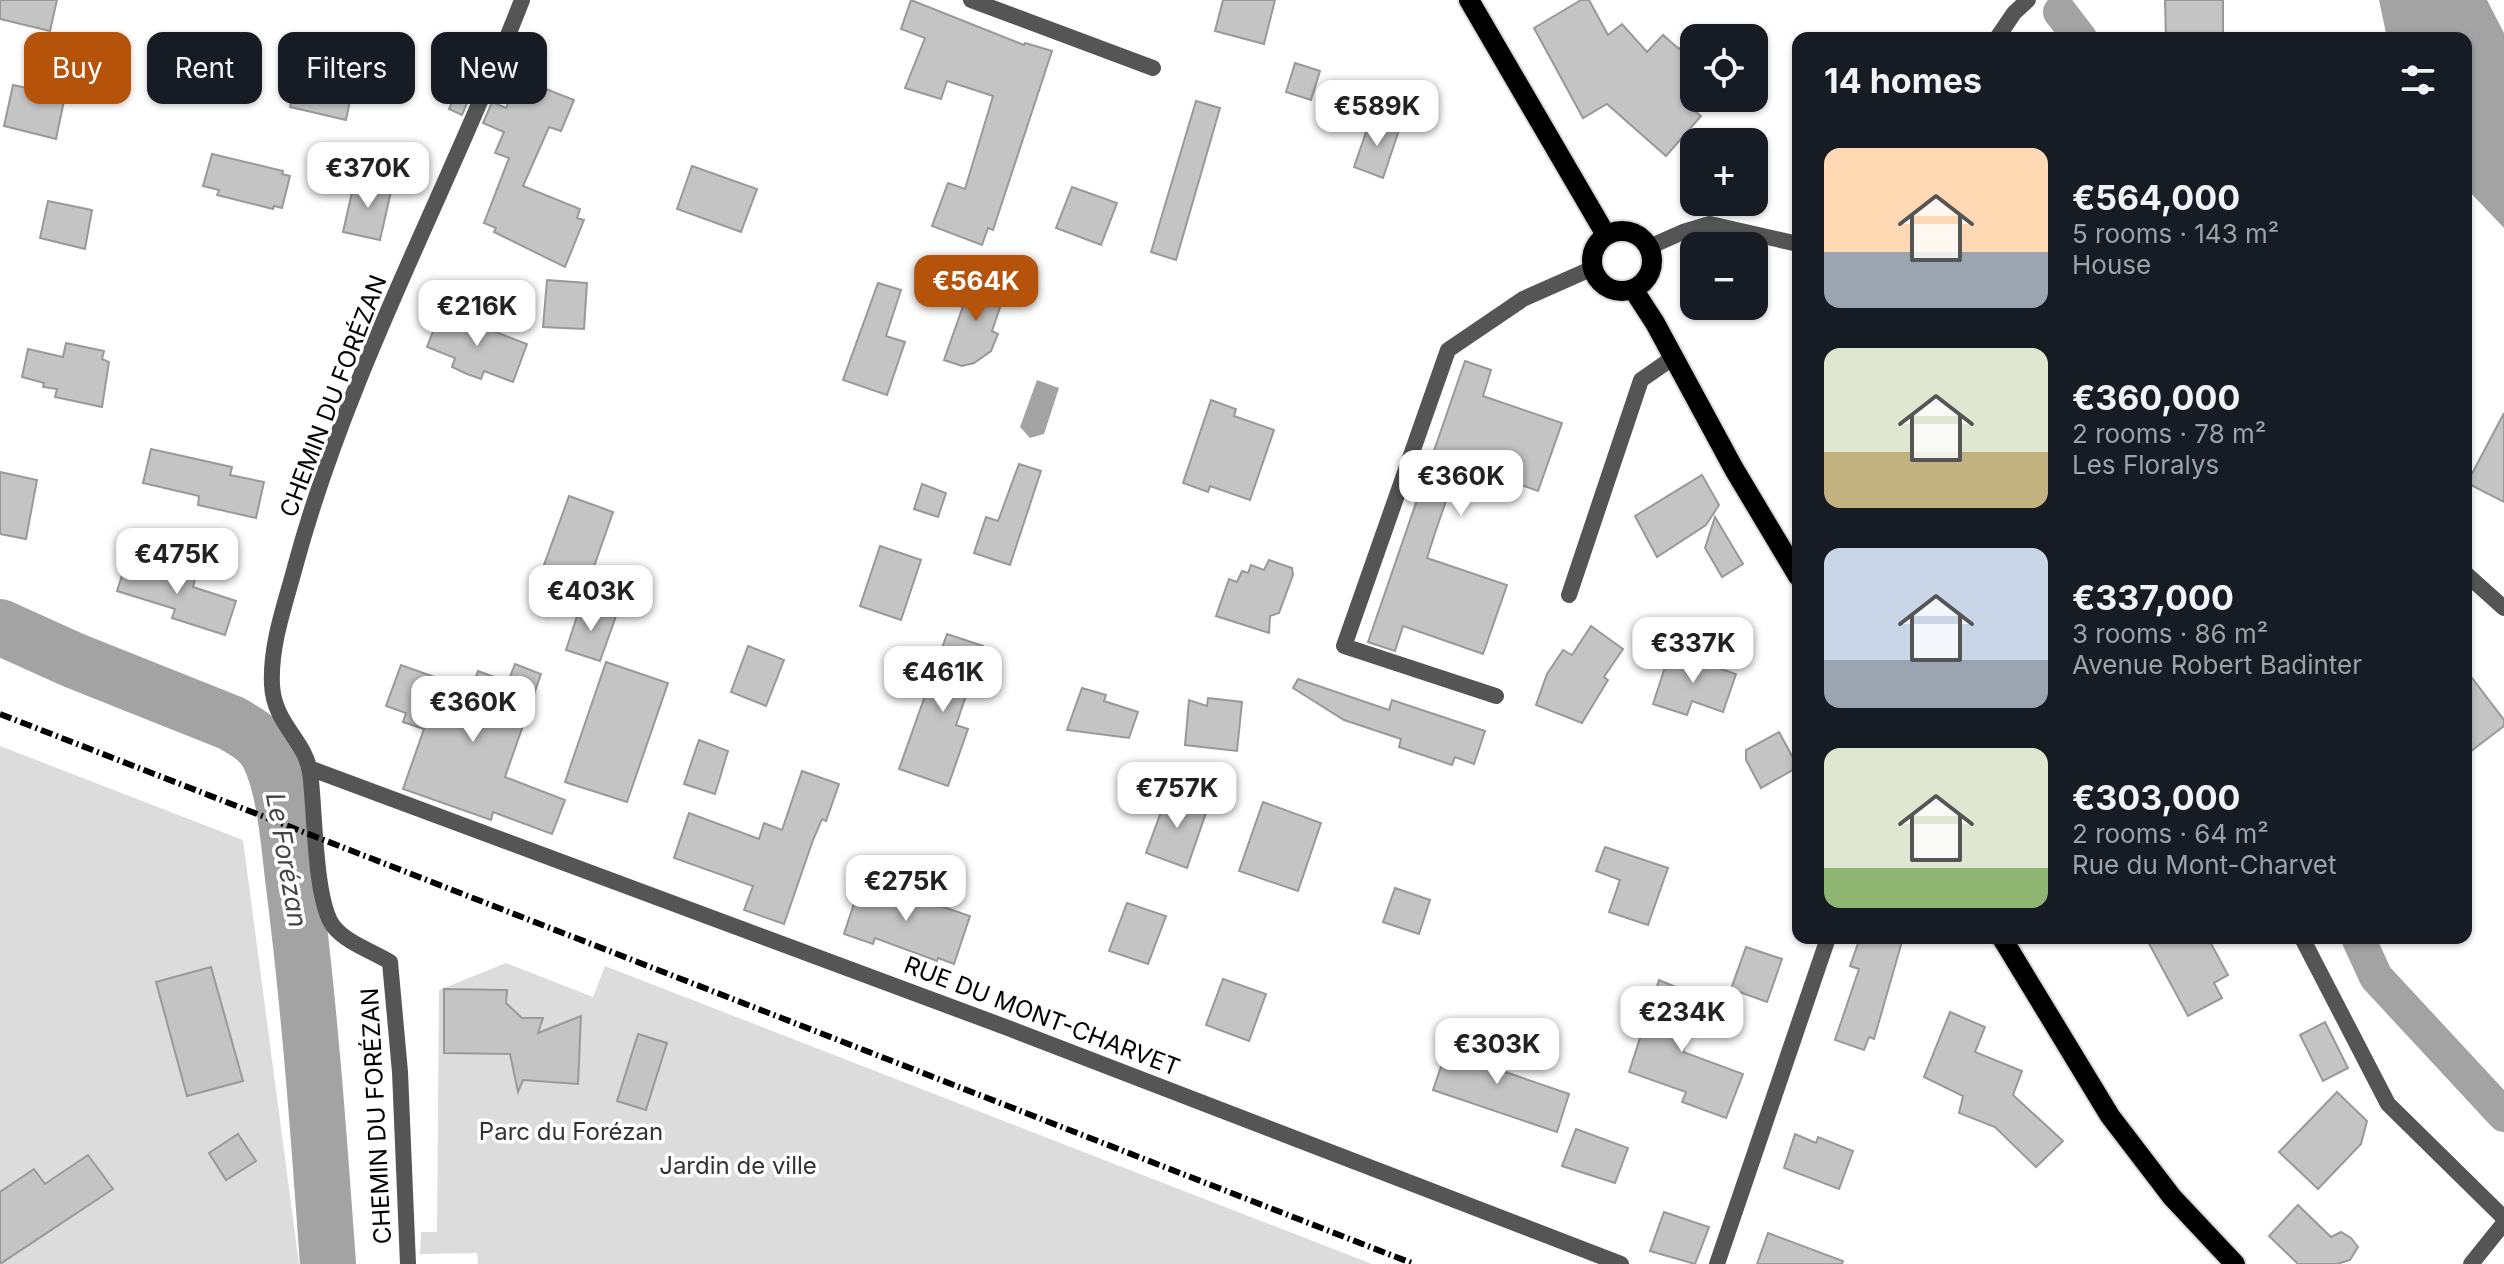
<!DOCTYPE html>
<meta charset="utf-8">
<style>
body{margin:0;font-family:Inter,sans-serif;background:#242831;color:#f1f3f6;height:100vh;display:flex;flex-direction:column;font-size:30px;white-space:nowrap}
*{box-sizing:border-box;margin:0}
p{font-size:26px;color:#9ea1a6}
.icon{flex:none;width:44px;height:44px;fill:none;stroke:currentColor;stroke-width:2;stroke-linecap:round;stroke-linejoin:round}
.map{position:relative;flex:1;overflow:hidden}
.sheet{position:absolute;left:1792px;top:32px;width:680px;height:912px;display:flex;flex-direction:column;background:#171b24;border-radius:16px;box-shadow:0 2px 6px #0004}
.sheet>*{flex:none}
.guide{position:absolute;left:24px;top:32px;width:760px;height:72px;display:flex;gap:16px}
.fabs{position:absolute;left:1680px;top:24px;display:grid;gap:16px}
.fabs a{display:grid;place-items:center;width:88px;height:88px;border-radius:16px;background:#171b24;box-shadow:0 2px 6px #0004;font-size:40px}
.price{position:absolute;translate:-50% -68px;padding:0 18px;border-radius:16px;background:#fff;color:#222;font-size:26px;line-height:52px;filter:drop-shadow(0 2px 4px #0008)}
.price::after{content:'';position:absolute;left:50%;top:48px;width:24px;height:18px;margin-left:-12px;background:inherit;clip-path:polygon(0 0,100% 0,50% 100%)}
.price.active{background:#b45309;color:#fff}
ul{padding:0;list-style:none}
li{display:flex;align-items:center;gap:24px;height:200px;padding:0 32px}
li span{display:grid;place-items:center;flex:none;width:224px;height:160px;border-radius:16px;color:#555}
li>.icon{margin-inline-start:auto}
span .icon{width:96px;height:96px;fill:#fffc;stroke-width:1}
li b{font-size:34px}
h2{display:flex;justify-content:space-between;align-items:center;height:96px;padding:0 32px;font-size:34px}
.pill{padding:0 28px;border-radius:16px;background:#171b24;box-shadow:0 2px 6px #0004;font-size:28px;line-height:72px}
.pill.active{background:#b45309;color:#fff}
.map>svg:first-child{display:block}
.green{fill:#dcdcdc}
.water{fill:#a3a3a3}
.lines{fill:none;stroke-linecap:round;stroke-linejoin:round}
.canal{stroke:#a3a3a3;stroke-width:34}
.river{stroke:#a3a3a3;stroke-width:56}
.building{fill:#c4c4c4;stroke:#999;stroke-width:2}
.primary-casing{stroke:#dbdbdb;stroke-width:24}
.minor{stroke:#555;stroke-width:16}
.primary{stroke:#000;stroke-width:20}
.rail{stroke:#000;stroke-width:6;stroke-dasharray:12 4 2 4;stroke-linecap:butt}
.labels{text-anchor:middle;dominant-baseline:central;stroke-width:7;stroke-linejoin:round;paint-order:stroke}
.street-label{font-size:24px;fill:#000;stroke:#fff}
.park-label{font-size:24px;fill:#333;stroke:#fff}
.water-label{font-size:26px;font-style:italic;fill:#444;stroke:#fff}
</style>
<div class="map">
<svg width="2504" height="1264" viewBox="0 0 2504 1264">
<rect width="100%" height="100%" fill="#fff"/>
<g class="green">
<path d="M0,746l243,94 56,424h-299z"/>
<path d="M506,963l87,34 12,-31 767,298h-894l-1,-11 -57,1 1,-22h16l2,-242z"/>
</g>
<g class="water">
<path d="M2379,0h108l17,33v195l-38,-40v-150h-79z"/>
<path d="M1037,380l22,8 -15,46 -14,4 -10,-11z"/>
</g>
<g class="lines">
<g class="canal">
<path d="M2060,12l20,26"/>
<path d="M2359,940l17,37 128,138"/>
</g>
<path class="river" d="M0,627l73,33 158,63c14,8 29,16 37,31 18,35 21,94 26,132 16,126 25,252 34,378"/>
</g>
<g class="building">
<path d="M0,0h57l-7,31 -50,-12z"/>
<path d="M911,0l113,45 1,-2 27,8 -59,179 -5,-2 -6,17 -50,-19 16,-43 17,6 28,-93 -46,-15 -6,18 -36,-11 20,-50 -24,-9z"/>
<path d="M1223,0h52l-11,44 -49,-13z"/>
<path d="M1581,0h8l19,35 14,-11 25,28 16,-17 16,14 15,-16v77l7,6 -35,40 -59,-52 -24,14 -49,-90z"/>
<path d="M2165,0h58v38h-57z"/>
<path d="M164,40l55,12 -7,38 -55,-12z"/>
<path d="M1295,63l25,8 -9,29 -25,-8z"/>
<path d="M298,69l56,13 -8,38 -56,-13z"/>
<path d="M518,78l56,22 -13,31 -12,-4 -26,59 57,23 -3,9 7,2 -19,47 -71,-35 2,-4 -12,-5 25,-65 -14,-5 9,-21 -21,-9 9,-21 14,6z"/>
<path d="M13,85l52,11 -9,43 -52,-13z"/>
<path d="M458,88l13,6 -9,21 -13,-6z"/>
<path d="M1196,101l24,7 -44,152 -25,-8z"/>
<path d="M1371,118l29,9 -17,51 -29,-11z"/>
<path d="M212,154l71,17 -1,3 8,2 -8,32 -8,-2 -1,3 -56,-14 2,-5 -16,-4z"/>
<path d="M692,166l65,23 -16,43 -64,-23z"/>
<path d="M355,179l37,8 -12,53 -37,-8z"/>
<path d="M1072,187l45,16 -16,42 -45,-17z"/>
<path d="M48,201l44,9 -7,39 -45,-11z"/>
<path d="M974,275l33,12 -15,44 6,3 -7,17 -17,12 -12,3 -18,-6z"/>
<path d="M547,280l40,3 -3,46 -41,-2z"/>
<path d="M878,283l23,7 -15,46 19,6 -18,53 -44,-15z"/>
<path d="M441,311l86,33 -14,38 -29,-11 -3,8 -14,-5 -15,-7 3,-9 -28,-11z"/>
<path d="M66,343l38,8 -2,8 7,3 -7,45 -47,-10 2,-8 -14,-2 1,-4 -22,-6 6,-28 35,8z"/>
<path d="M1465,361l26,9 -8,26 79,27 -24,68 -79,-28 -24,70 -8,25 80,27 -24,69 -80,-28 -8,25 -27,-9z"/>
<path d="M1211,400l25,9 -2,7 40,14 -24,70 -40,-14 -2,6 -25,-9z"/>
<path d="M2504,413v89l-37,-19z"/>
<path d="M151,449l81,18 -2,8 34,7 -8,36 -58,-13 1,-9 -56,-13z"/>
<path d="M1019,464l22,7 -31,94 -36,-12 12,-36 12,4z"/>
<path d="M0,472l37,8 -11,59 -26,-5z"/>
<path d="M1702,475l17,30 -13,20 -49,32 -22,-41z"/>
<path d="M922,484l24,9 -8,24 -24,-8z"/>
<path d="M569,496l44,16 -24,69 -45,-16z"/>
<path d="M1715,517l28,47 -21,13 -17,-29z"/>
<path d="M880,546l41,14 -20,60 -41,-14z"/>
<path d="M128,557l67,22 -2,8 43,14 -11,34 -53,-17 3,-9 -58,-18z"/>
<path d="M1269,560l23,8 1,7 -14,38 -9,3 -1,17 -53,-17 13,-37 8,3 5,-11 6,2 3,-8 13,5z"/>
<path d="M581,604l35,12 -16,45 -34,-11z"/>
<path d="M1591,626l32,23 -19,28 4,3 -26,43 -46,-18 11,-31 16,-24 9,5z"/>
<path d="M947,634l36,12 -27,79 12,4 -20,57 -49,-17z"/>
<path d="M748,646l36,14 -18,46 -35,-14z"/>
<path d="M1669,655h11l56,19 -13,38 -31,-11 -5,14 -34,-11z"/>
<path d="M606,662l62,21 -41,119 -62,-20z"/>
<path d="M515,664l26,10 -36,103 60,23 -13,34 -59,-22 -2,8 -88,-31 21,-60 -21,-7 3,-9 -20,-7 15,-41 70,25 7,-19 30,11z"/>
<path d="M2466,670l38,50v6l-38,29z"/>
<path d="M1298,679l91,31 3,-10 93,31 -11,33 -19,-7 -3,8 -53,-18 2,-8 -57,-19 -51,-32z"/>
<path d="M1082,688l24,7 -2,6 34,11 -9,26 -62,-8z"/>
<path d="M1208,698l34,4 -5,49 -52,-6 4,-45 18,6z"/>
<path d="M1779,732l19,35 -37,21 -15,-28v-10z"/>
<path d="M699,740l29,11 -13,43 -31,-10z"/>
<path d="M802,771l37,13 -13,37 -4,-2 -9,21 -29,84 -40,-14 9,-24 -79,-28 15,-45 70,26 5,-16 18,7z"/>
<path d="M1168,793l40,14 -21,61 -41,-15z"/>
<path d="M1263,802l58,21 -23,68 -59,-20z"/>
<path d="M1605,847l63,21 -20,57 -39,-13 11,-32 -24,-9z"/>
<path d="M862,879l108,37 -16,48 -16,-6 -1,3 -62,-23 -2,6 -29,-10z"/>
<path d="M1395,888l35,12 -11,34 -36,-12z"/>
<path d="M1127,903l39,13 -18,48 -39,-13z"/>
<path d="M1860,938h43l-29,101 -5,-2 -5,13 -29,-10 24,-71 -9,-3z"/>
<path d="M2146,938h62l20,37 -14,8 8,15 -34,18z"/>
<path d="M1746,947l36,12 -15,43 -36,-13z"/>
<path d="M211,967l32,114 -56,15 -31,-114z"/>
<path d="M1223,979l43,15 -17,47 -43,-16z"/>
<path d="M1659,980l43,18 -19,54 60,22 -17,44 -44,-16 4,-10 -57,-20z"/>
<path d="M444,989l63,1 -1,13 16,15h21l-5,15 43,-17 -3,68 -55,-4 -5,12 -8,-38 -66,-1z"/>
<path d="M1950,1012l35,15 -10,25 47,19 -9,24 50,46 -27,26 -41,-40 -36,-14 4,-17 -39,-19z"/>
<path d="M2325,1022l23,46 -25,13 -23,-46z"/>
<path d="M638,1034l29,9 -21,67 -29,-9z"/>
<path d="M1452,1034l42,14 -6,18 81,28 -12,38 -124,-42z"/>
<path d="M2337,1092l30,29 -6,23 -43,45 -39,-37z"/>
<path d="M1576,1129l52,19 -13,35 -53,-17z"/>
<path d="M238,1134l18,27 -30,19 -17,-27z"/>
<path d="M1795,1134l21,9 2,-6 35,14 -14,38 -55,-21z"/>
<path d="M88,1155l25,34 -113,75v-72l34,-23 11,15z"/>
<path d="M2298,1205l33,32 10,-5 10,6 7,9 -8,13 -13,4h-39l-29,-28z"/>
<path d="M1664,1212l45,15 -14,37 -45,-13z"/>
<path d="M1768,1233l75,28 -1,3h-85z"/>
</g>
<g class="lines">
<defs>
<g id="primary">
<path d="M1469,0l137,235"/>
<circle cx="1622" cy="261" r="30"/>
<path d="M1633,289l22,34 79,146 64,107"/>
<path d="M2002,938l108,178 62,81 63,67"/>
</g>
</defs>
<use href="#primary" class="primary-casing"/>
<g class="minor">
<path d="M971,0l182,68"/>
<path d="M1997,38l17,-25 14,-13"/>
<path d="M1649,247l34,-15 27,-8 88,20"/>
<path d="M2466,574l38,34"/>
<path d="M1569,595l72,-215 33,-23"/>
<path d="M1496,696l-152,-50 104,-296 75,-51 70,-31"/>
<path d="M309,768l699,260 613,236"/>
<path d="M2302,938l86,166 116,114"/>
<path d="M408,1264l-8,-192 -10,-110c-18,-11 -43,-19 -56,-35 -20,-24 -19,-121 -24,-155 -5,-32 -36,-48 -38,-87 -2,-40 13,-80 23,-118 53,-197 154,-378 227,-567"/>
<path d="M1717,1264l111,-326"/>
<path d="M2471,1264l33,-41"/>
</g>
<use href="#primary" class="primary"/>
<path class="rail" d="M0,714l1414,550"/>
</g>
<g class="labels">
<g class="street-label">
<text transform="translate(333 396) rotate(-69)">CHEMIN DU FORÉZAN</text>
<text transform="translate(1042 1016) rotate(21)">RUE DU MONT-CHARVET</text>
<text transform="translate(376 1116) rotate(-93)">CHEMIN DU FORÉZAN</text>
</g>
<g class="park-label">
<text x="571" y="1131">Parc du Forézan</text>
<text x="738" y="1165">Jardin de ville</text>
</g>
<g class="water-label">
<text transform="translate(287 860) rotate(80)">Le Forézan</text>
</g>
</g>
</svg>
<div class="fabs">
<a><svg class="icon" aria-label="locate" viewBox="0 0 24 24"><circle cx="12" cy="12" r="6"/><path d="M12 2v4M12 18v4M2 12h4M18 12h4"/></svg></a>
<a>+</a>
<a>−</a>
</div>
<b class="price" style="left:1377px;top:148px">€589K</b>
<b class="price" style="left:368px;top:210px">€370K</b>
<b class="price active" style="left:976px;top:323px">€564K</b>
<b class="price" style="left:477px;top:348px">€216K</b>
<b class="price" style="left:1461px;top:518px">€360K</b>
<b class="price" style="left:177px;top:596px">€475K</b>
<b class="price" style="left:591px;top:633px">€403K</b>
<b class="price" style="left:1693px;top:685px">€337K</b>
<b class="price" style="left:943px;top:714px">€461K</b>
<b class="price" style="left:473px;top:744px">€360K</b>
<b class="price" style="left:1177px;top:830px">€757K</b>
<b class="price" style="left:906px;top:923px">€275K</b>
<b class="price" style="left:1682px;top:1054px">€234K</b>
<b class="price" style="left:1497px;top:1086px">€303K</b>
<div class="guide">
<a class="pill active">Buy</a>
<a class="pill">Rent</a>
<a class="pill">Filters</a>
<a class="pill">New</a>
</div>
<section class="sheet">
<h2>14 homes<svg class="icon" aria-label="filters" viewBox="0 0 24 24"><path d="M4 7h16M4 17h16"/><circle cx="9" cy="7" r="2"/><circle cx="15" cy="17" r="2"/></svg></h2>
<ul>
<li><span style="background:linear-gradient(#ffd9b3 65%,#9aa5b1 0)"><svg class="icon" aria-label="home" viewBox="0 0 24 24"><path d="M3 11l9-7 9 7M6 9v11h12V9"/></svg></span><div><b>€564,000</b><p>5 rooms · 143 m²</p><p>House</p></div></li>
<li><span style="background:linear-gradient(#dfe7d0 65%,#c2b280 0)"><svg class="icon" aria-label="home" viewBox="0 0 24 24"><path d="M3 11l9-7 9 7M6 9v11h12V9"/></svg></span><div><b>€360,000</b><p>2 rooms · 78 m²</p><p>Les Floralys</p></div></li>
<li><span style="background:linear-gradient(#c9d6e8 70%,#9aa5b1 0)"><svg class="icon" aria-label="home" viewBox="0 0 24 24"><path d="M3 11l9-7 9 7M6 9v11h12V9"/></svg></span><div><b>€337,000</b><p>3 rooms · 86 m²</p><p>Avenue Robert Badinter</p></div></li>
<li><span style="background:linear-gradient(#dfe7d0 75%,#8fb573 0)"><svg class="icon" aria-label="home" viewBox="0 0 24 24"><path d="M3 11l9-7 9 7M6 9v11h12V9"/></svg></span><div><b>€303,000</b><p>2 rooms · 64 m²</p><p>Rue du Mont-Charvet</p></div></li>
</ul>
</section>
</div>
